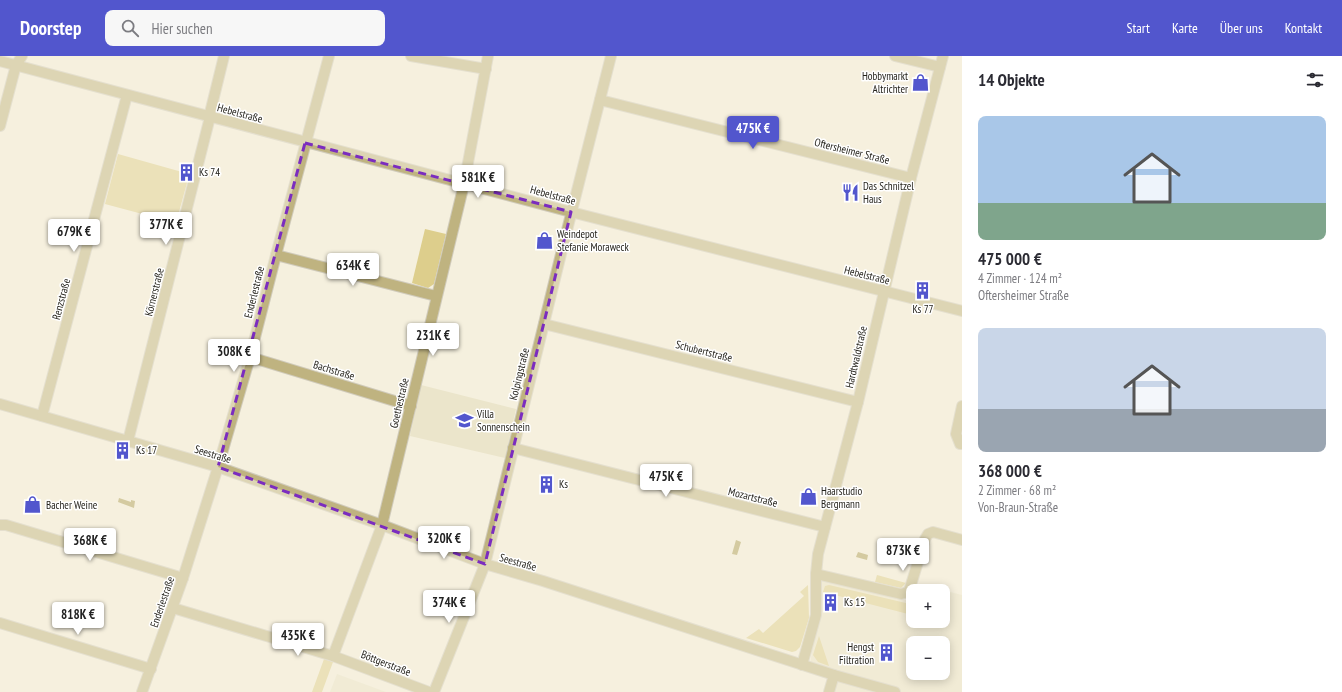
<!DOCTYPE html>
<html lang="de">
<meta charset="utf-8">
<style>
body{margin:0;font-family:"PT Sans Narrow",sans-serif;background:#f7f7f7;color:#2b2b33;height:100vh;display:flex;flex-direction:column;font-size:15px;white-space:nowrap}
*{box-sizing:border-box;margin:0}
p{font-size:13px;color:#7c7c81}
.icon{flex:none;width:22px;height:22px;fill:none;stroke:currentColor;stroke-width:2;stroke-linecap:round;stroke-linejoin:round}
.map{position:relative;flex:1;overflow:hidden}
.sheet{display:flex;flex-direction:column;background:#fff;width:380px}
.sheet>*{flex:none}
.buttons{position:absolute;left:906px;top:528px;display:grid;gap:8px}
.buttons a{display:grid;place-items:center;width:44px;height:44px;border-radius:8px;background:#fff;box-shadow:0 2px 10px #0003;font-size:20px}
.price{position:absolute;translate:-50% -34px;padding:0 9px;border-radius:4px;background:#fff;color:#222;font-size:13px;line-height:26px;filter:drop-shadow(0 1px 2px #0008)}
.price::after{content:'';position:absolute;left:50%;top:24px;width:12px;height:9px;margin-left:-6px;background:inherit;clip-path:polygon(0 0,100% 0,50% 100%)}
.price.current{background:#5256cd;color:#fff}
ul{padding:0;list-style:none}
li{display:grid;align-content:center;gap:8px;height:212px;padding:0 16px}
li span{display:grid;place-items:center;height:124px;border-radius:8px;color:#555}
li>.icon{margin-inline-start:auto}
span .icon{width:72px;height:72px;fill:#fffc;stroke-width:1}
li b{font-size:17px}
h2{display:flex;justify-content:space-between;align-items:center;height:48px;padding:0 16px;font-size:17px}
header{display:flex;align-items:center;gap:24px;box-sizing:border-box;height:56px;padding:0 20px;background:#5256cd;color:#fff}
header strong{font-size:19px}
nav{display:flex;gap:22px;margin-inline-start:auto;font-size:14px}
.search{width:280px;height:36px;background:#f7f7f7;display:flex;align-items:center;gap:10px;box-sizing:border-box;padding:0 14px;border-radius:8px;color:#7c7c81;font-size:15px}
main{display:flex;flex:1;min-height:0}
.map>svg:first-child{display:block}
.built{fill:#ebe5cb;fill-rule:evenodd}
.green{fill:#ddce8c}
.water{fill:#ab9b54}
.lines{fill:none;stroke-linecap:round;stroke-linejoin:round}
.minor-casing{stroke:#d0cbbb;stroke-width:12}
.minor{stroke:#bfb380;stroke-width:10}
.marked{fill:none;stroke:#7b2cbf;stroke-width:3;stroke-dasharray:8 5;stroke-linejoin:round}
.labels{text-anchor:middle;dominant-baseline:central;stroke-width:3;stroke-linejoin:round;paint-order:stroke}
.poi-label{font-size:11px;fill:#25231c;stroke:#fff;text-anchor:start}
.street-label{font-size:11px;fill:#25231c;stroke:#fff}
</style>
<header>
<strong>Doorstep</strong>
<div class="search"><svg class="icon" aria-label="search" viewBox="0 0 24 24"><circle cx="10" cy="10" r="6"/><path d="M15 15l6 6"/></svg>Hier suchen</div>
<nav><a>Start</a><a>Karte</a><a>Über uns</a><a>Kontakt</a></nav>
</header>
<main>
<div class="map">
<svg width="962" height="636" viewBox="0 0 962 636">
<rect width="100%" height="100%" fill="#f5f0de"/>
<g class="built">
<path d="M421,329l95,24 -11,49 -95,-22z"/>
<path d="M822,524l91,22v19h30v-30h-21l2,-6 38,10v97h-130l6,-20 -28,-7zM913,587h30v30h-30z"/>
<path d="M337,618l49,18h-56z"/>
</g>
<g class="green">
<path d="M118,98l64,18 -1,5 7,2 -12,44 -71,-19z"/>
<path d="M425,173l21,5 -12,50 -6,4 -16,-5z"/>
<path d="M877,519l29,8 -5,5 -26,-6z"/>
<path d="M808,529l1,33 -9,29 -4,4 -4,1 -46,-14 13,-9 4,4 41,-37 -4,-4z"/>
<path d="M829,529l81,19 -2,10 -85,-22 2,-6z"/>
<path d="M819,580l10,30 -11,-4 -5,-7z"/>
<path d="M324,603l9,3 -11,30h-10z"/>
</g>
<g class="water">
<path d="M119,442l12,4v-2l4,1 -1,7 -16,-6z"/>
<path d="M736,484l5,2 -4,13 -5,-1z"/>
<path d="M858,496l10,3 -1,5 -11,-3z"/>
</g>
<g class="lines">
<defs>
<g id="minor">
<path d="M411,0l75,13"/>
<path d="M895,0l45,11"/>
<path d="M0,5l571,151 391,99"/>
<path d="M600,44l311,78"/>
<path d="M0,70l16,-61 6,-9"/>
<path d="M276,199l160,41"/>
<path d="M544,268l314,78"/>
<path d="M250,301l161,49"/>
<path d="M0,348l218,63 164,58 103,39 58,17 291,94 61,17"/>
<path d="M962,350l-6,28 4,10h2"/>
<path d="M42,360l85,-321"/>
<path d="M128,385l81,-320v-4l15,-61"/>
<path d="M513,392l312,79"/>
<path d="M0,469h6l177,53"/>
<path d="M816,518l85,20 7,-2 2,-4 15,-49 3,-5 5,-2 29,8"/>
<path d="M173,552l160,48 96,36"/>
<path d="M0,567l151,46"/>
<path d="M333,600l49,-131 82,-341 24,-128"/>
<path d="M802,609l14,-50v-41l2,-20 40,-152 53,-224 32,-122"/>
<path d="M142,636l41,-114 35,-111 32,-110 26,-102 53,-199"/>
<path d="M434,636l51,-128 77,-314 49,-194"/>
<path d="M829,636l5,-17"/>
</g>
</defs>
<use href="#minor" class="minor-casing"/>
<use href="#minor" class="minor"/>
</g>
<path d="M0 0H962V636H0ZM305,87l266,69 -86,352 -267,-97z" fill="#f5f0de" fill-opacity=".55" fill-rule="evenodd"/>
<path class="marked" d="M305,87l266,69 -86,352 -267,-97z"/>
<defs>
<symbol id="shop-bare" viewBox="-9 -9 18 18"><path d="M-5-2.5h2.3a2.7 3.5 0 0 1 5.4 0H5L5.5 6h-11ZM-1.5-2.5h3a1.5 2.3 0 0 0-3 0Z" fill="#5256cd" stroke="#fff" stroke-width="2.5" paint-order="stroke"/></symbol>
<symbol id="building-bare" viewBox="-9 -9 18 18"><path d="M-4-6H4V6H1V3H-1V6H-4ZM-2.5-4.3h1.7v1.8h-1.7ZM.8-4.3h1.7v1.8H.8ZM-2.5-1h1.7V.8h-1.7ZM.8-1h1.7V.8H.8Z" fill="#5256cd" stroke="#fff" stroke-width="2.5" paint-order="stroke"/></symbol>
<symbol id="restaurant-bare" viewBox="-9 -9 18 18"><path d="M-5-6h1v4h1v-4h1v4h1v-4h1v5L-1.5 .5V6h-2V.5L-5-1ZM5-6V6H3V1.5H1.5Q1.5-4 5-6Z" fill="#5256cd" stroke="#fff" stroke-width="2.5" paint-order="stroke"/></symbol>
<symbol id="school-bare" viewBox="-9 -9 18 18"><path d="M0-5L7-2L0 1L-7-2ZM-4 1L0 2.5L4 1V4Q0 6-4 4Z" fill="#5256cd" stroke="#fff" stroke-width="2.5" paint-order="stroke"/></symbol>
</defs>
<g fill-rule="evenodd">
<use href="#shop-bare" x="908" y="14" width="25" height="25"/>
<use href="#building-bare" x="174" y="104" width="25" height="25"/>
<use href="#restaurant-bare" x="838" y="124" width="25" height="25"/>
<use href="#shop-bare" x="532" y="172" width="25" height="25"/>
<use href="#building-bare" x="910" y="222" width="25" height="25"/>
<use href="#school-bare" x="452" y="352" width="25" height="25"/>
<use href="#building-bare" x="110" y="382" width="25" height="25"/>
<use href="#building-bare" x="534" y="416" width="25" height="25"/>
<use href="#shop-bare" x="796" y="428" width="25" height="25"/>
<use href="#shop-bare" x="20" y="436" width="25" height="25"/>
<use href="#building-bare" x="818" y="534" width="25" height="25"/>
<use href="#building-bare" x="874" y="584" width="25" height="25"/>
</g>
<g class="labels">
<g class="poi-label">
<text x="908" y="20" text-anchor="end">Hobbymarkt<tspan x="908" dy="13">Altrichter</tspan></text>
<text x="199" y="116">Ks 74</text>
<text x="863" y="130">Das Schnitzel<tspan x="863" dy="13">Haus</tspan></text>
<text x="557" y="178">Weindepot<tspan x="557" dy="13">Stefanie Moraweck</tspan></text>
<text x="923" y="253" text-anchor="middle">Ks 77</text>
<text x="477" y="358">Villa<tspan x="477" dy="13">Sonnenschein</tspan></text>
<text x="136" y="394">Ks 17</text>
<text x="559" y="428">Ks</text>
<text x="821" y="435">Haarstudio<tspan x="821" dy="13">Bergmann</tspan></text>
<text x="46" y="449">Bacher Weine</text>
<text x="844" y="546">Ks 15</text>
<text x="874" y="591" text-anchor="end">Hengst<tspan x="874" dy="13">Filtration</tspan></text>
</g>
<g class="street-label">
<text transform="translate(240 57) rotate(15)">Hebelstraße</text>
<text transform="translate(852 95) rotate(14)">Oftersheimer Straße</text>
<text transform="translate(553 139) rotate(15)">Hebelstraße</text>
<text transform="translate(867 219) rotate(14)">Hebelstraße</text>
<text transform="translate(154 236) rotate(-76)">Körnerstraße</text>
<text transform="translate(254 236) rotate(-76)">Enderlestraße</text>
<text transform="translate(61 243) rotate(-75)">Renzstraße</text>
<text transform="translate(704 295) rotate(14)">Schubertstraße</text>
<text transform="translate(856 301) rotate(-77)">Hardtwaldstraße</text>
<text transform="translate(334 314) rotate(17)">Bachstraße</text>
<text transform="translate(519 318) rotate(-76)">Kolpingstraße</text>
<text transform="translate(399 347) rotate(-77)">Goethestraße</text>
<text transform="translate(213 398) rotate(17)">Seestraße</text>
<text transform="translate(753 441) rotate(14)">Mozartstraße</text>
<text transform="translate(518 506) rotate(16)">Seestraße</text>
<text transform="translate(162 546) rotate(-71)">Enderlestraße</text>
<text transform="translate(386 607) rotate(21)">Böttgerstraße</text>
</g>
</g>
</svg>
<div class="buttons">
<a>+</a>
<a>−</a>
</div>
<b class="price current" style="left:753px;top:94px">475K €</b>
<b class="price" style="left:478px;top:143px">581K €</b>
<b class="price" style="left:166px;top:190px">377K €</b>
<b class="price" style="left:74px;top:197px">679K €</b>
<b class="price" style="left:353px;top:231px">634K €</b>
<b class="price" style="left:433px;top:301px">231K €</b>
<b class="price" style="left:234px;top:317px">308K €</b>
<b class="price" style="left:666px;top:442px">475K €</b>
<b class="price" style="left:444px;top:504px">320K €</b>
<b class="price" style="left:90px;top:506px">368K €</b>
<b class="price" style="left:903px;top:516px">873K €</b>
<b class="price" style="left:449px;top:568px">374K €</b>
<b class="price" style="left:78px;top:580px">818K €</b>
<b class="price" style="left:298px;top:601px">435K €</b>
</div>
<section class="sheet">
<h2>14 Objekte<svg class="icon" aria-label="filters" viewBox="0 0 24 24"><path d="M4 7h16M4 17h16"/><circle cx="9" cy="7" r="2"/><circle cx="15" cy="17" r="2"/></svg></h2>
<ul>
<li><span style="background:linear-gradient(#a9c7e8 70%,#7fa58c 0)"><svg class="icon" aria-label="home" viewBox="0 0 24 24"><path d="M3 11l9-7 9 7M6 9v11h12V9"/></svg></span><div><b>475 000 €</b><p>4 Zimmer · 124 m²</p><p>Oftersheimer Straße</p></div></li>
<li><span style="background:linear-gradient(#c9d6e8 65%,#9aa5b1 0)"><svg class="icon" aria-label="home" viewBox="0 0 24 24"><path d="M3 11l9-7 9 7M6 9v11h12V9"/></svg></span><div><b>368 000 €</b><p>2 Zimmer · 68 m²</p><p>Von-Braun-Straße</p></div></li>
</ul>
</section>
</main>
